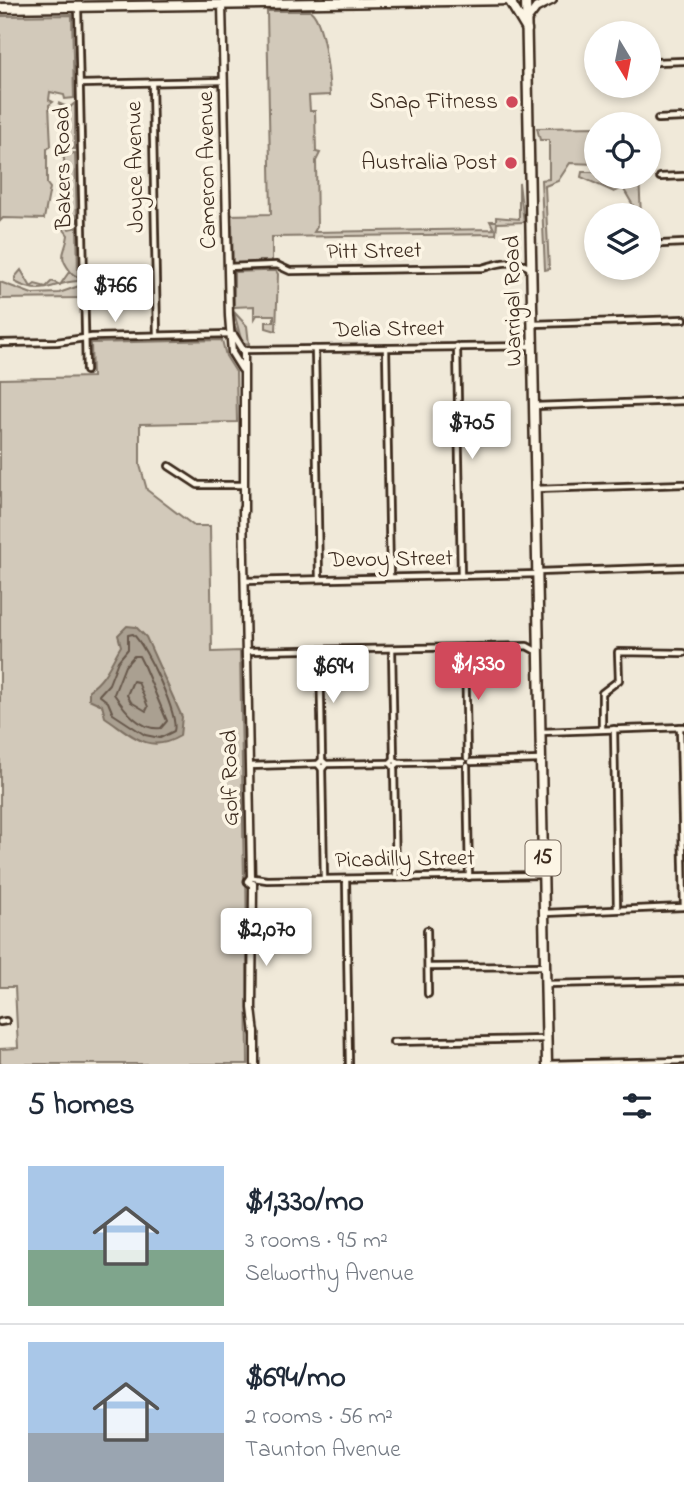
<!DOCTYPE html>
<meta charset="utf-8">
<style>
body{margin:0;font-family:"Indie Flower",sans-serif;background:#f6f6f7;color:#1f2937;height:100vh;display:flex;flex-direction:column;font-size:26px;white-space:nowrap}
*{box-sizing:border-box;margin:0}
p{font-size:23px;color:#747a83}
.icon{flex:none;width:38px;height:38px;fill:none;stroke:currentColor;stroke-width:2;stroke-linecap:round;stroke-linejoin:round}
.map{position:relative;height:1064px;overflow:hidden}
.panel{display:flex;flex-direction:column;background:#fff;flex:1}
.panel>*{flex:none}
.needle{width:46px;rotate:170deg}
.tools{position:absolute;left:584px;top:21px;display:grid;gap:14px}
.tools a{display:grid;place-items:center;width:77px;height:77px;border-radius:50%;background:#fff;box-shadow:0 4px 10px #0003;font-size:35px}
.price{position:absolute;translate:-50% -60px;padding:0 16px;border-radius:7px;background:#fff;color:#222;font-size:23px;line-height:46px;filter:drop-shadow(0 2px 4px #0008)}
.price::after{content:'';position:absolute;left:50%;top:42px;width:21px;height:16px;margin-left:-10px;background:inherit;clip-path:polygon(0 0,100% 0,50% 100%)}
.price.on{background:#d1495b;color:#fff}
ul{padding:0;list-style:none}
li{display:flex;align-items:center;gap:21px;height:175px;padding:0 28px}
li+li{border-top:2px solid #e0e1e3}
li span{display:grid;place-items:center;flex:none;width:196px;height:140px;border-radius:0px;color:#555}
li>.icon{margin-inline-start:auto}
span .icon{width:84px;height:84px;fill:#fffc;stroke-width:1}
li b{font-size:30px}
h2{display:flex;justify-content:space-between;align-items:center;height:84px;padding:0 28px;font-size:30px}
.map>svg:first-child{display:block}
.green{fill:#d2c9ba;stroke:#867a6c;stroke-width:2}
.water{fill:#aaa091;stroke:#7e7163;stroke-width:2}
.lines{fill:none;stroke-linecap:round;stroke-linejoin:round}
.shore{stroke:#67594c;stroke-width:2}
.minor-casing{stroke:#3b2a1e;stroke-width:10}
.tertiary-casing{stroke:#3b2a1e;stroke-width:11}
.secondary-casing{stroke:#3b2a1e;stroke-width:12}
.primary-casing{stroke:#3b2a1e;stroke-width:13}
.trunk-casing{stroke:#3b2a1e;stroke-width:13}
.minor{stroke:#fcf5e5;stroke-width:4.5}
.tertiary{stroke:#fcf5e5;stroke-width:6}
.secondary{stroke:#fcf5e5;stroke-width:7}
.primary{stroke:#fcf5e5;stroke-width:8}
.trunk{stroke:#fcf5e5;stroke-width:8}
.poi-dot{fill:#d1495b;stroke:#fcf5e5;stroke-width:2.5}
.labels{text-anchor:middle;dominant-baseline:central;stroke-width:7;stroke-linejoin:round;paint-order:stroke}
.shield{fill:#fcf5e5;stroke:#75675a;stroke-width:2}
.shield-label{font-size:21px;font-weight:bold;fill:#3b2a1e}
.poi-label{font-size:23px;fill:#3b2a1e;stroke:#fcf5e5;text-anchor:end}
.street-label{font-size:23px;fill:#3b2a1e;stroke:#fcf5e5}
</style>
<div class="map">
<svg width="684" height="1064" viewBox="0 0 684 1064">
<rect width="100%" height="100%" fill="#f0e9d9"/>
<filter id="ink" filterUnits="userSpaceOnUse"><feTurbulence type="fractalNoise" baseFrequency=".0143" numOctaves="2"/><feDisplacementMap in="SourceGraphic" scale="14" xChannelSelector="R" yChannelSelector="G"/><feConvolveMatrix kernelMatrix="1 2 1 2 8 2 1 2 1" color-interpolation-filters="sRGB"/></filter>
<g filter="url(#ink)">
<g class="green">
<path d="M287,8c6,0 16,-1 22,2 15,7 20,67 21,85l-21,1 1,15h5l1,41 4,1 -4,8 1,66 -3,5 180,-3 -4,-8h6v-4l23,2v-36l5,39 -27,1 -1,11 -224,3v25l-14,-1v2l-25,1 -1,-40 -2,38 -1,-47 42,-1 -4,-203h43z"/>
<path d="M72,15l2,83 -9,1 -1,-4 -14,-3 -1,8 4,2 -4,3 2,41 -4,3v35l3,4 -6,31 -41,-1 -3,3v-205z"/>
<path d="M58,103l11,5 6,-5v46l-15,-2 4,-1 -2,-40z"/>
<path d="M597,127v37l-27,-1 -12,18 -13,5 4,83 -4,1 -4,-90 8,-1v-39h-9l-3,-12z"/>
<path d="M75,153l2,69 -7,-2 2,-4 -7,-6 -2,3 -3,-6 4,-1v-20l-4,-1v-5h4v-22l-4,-3z"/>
<path d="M582,172h15v5h42l2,38h-7v-8l-11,-19 -9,4 -33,-15z"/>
<path d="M58,220l11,9 8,-2 1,49h-4c-19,-23 -8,-21 -6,-41l-6,-8 -6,1z"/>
<path d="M261,268h15l-14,3h14l2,3 -2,57 -10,-3v-6h8v-7h-17l-3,5v-14l-20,1v-35l27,-1z"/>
<path d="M21,270l10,17 4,-3 11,3 6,-6 8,4 9,-13 9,5v4c-26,1 -33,17 -63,1v-5z"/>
<path d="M0,282l32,12 27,-1 20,-7v12l-79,1z"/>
<path d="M231,312h2l1,12 8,19 -8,-31 13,14 2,18 -5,-1v3c-10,-9 -12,-22 -13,-34z"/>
<path d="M222,340l4,16 10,16 1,50 -97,2v41l7,25 47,36h16l2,126 28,-1 4,230 -3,-227 3,1 4,409h-248v-15l18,-1 -3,-61h-15v-608l92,-2 -1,-34z"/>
</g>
<path class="water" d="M127,626l9,1 10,10 36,80 -2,19c-32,19 -48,-1 -75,-19l-3,-12 -13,-6v-9c17,-11 22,-28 32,-44l-3,-11z"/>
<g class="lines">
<g class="shore">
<path d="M133,634c13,12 46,81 41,97l-14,7 -15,-3 -32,-21 -5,-12 -9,-7 10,-11 9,-23 10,-12v-14z"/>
<path d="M134,656h5l4,8 24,57 -6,7c-21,3 -37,-19 -47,-34l11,-28z"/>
<path d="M133,681l5,1 10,25 -2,4 -15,-9 -4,-7z"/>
</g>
<defs>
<g id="minor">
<path d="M78,8l8,363"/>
<path d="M656,62l28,-1"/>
<path d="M152,83l5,252"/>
<path d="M80,84l144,-3"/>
<path d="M658,119l26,-1"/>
<path d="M660,177l24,-1"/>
<path d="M662,244l22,-1"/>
<path d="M228,267l49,-2 13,6 193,-3c15,-5 35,-10 48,1"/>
<path d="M534,324l150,-5"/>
<path d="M0,343l57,-1 35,-5 139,-3"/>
<path d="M457,346l4,230"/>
<path d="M386,348l4,229"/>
<path d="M315,349l4,230"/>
<path d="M243,350l290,-4"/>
<path d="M535,406l149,-5"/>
<path d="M169,466l29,19h45"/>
<path d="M536,489l148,-5"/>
<path d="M538,572l146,-5"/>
<path d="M246,581l291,-7"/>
<path d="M465,647l2,111"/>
<path d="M392,649l2,110 -4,4 4,4 4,-4 -4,-4"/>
<path d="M320,650l2,110 4,4 -4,5 -4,-5 4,-4"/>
<path d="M247,651l280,-5 11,6"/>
<path d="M680,727l4,180"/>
<path d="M602,729v-36l17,-13 -1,-28 66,1"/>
<path d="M614,729l3,179"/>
<path d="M541,732l143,-5"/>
<path d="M471,762l69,-2"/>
<path d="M398,763l65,-1"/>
<path d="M326,764l64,-1"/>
<path d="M249,766l69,-2"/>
<path d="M467,766l2,111"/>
<path d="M394,767l2,111"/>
<path d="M322,769l2,110"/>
<path d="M254,878l13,2 276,-5"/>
<path d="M346,879l3,185"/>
<path d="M545,913l138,-6"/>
<path d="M427,930l1,64"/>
<path d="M428,967l116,-1"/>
<path d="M546,984l138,-3"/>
<path d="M0,1022l6,-1"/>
<path d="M393,1042l153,-3"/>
<path d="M547,1064l137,-3"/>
</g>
<g id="tertiary">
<path d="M222,4l7,312 3,37 10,16"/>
<path d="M234,336l10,16v160"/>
<path d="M243,509l3,149"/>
<path d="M247,655l4,222 -3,4 4,3"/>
<path d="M253,884l-1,124 3,26"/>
<path d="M255,1031v33"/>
</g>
<path id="secondary" d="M527,20l9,-12 16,-8"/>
<g id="primary">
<path d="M509,0l18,30"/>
<path d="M0,8l513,-8"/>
</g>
<path id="trunk" d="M526,0l21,1064"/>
</defs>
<use href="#minor" class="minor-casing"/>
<use href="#tertiary" class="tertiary-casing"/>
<use href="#secondary" class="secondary-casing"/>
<use href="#primary" class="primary-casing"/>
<use href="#trunk" class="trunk-casing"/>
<use href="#minor" class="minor"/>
<use href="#tertiary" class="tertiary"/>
<use href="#secondary" class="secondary"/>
<use href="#primary" class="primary"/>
<use href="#trunk" class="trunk"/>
</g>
</g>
<g class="poi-dot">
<circle cx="512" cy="102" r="7"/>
<circle cx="511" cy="163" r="7"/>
</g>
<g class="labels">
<rect class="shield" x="525.5" y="840.5" width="35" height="35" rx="5"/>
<g class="shield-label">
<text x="543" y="858">15</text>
</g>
<g class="poi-label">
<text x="498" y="102">Snap Fitness</text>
<text x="497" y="163">Australia Post</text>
</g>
<g class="street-label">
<text transform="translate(136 167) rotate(-91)">Joyce Avenue</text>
<text transform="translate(64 168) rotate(-91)">Bakers Road</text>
<text transform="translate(208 170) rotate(-91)">Cameron Avenue</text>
<text transform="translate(374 252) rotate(-1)">Pitt Street</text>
<text transform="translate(514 301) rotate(-91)">Warrigal Road</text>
<text transform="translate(389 330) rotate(-1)">Delia Street</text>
<text transform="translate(391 560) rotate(-1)">Devoy Street</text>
<text transform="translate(231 778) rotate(-91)">Golf Road</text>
<text transform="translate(405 860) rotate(-1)">Picadilly Street</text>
</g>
</g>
</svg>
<div class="tools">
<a><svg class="needle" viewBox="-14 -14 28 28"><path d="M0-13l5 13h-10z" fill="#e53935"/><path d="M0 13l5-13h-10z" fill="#747a83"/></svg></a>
<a><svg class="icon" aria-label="locate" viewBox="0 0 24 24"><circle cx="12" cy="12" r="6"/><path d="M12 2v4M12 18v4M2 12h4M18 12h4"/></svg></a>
<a><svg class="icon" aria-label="layers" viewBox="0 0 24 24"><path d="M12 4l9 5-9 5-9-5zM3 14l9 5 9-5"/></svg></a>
</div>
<b class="price" style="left:115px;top:324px">$766</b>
<b class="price" style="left:472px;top:461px">$705</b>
<b class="price on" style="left:478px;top:702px">$1,330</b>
<b class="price" style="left:333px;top:705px">$694</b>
<b class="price" style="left:266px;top:968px">$2,070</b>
</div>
<section class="panel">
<h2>5 homes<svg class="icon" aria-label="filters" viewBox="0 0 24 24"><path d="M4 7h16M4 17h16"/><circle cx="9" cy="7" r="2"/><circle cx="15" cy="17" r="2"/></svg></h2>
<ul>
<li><span style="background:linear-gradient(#a9c7e8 60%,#7fa58c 0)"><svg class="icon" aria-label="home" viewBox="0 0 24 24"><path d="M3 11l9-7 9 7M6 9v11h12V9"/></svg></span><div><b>$1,330/mo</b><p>3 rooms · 95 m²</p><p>Selworthy Avenue</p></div></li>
<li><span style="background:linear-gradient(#a9c7e8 65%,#9aa5b1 0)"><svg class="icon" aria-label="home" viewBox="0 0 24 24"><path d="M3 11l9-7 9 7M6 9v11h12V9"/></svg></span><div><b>$694/mo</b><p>2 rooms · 56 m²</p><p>Taunton Avenue</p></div></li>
</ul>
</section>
